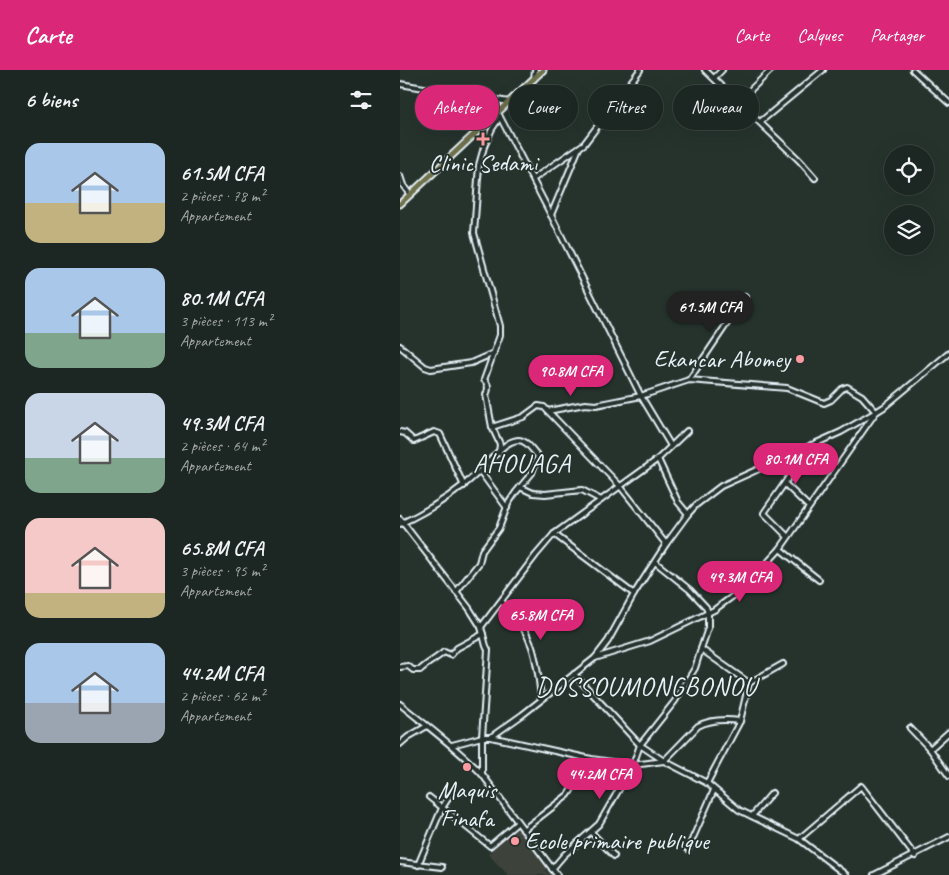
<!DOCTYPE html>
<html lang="fr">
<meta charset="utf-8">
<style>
body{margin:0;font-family:Caveat,sans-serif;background:#252e2a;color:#f1f3f6;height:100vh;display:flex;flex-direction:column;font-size:19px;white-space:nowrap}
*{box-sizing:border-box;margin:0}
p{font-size:16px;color:#a0a5a5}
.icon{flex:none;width:28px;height:28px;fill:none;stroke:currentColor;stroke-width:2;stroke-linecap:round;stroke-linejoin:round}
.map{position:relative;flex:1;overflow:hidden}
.drawer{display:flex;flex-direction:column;background:#1c2622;width:400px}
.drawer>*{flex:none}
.top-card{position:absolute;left:15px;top:15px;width:459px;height:45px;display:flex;gap:10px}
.tools{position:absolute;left:484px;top:75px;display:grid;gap:10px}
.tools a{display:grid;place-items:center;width:50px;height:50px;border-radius:50%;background:#1c2622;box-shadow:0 5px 20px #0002,0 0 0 1px #3a4340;font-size:25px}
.price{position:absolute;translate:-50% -42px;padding:0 11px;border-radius:18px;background:#db2777;color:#fff;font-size:16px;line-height:32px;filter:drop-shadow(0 1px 2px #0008)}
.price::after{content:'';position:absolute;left:50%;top:30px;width:15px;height:11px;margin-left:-8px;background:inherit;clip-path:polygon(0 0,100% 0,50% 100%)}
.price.on{background:#222;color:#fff}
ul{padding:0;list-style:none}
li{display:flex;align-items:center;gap:15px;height:125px;padding:0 25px}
li span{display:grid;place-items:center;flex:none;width:140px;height:100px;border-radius:15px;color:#555}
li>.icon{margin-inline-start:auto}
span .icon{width:60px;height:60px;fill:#fffc;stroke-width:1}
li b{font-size:21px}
h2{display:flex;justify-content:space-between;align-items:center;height:60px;padding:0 25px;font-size:21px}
.pill{padding:0 18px;border-radius:22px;background:#1c2622;box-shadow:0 5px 20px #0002,0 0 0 1px #3a4340;font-size:18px;line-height:45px}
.pill.on{background:#db2777;color:#fff}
header{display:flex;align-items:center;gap:30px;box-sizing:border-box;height:70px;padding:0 25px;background:#db2777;color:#fff}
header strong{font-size:24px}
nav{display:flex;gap:28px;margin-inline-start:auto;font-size:18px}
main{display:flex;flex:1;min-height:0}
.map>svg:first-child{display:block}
.built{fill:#3d423b}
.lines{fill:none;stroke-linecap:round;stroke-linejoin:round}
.minor-casing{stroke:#e8f1f8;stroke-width:8}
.major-casing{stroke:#e8f1f8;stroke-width:9}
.minor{stroke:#26332d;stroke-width:4}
.major{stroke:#6e714b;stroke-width:5}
.poi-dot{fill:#ff9aa2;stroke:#26332d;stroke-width:2}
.labels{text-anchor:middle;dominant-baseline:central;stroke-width:4;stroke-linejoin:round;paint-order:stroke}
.poi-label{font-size:24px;fill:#e8f1f8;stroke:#26332d}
.quarter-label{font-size:26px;letter-spacing:1px;fill:#e8f1f8;stroke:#26332d}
</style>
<header>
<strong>Carte</strong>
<nav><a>Carte</a><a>Calques</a><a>Partager</a></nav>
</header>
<main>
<section class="drawer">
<h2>6 biens<svg class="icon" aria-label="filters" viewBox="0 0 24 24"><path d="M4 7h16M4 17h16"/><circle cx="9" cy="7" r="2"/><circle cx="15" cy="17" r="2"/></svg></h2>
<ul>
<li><span style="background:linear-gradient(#a9c7e8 60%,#c2b280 0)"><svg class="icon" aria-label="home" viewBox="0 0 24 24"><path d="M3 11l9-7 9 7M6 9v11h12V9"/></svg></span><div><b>61.5M CFA</b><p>2 pièces · 78 m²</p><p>Appartement</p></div></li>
<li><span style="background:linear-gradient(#a9c7e8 65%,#7fa58c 0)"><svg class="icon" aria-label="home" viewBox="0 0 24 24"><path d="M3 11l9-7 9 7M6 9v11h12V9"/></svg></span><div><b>80.1M CFA</b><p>3 pièces · 113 m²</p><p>Appartement</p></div></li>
<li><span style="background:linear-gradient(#c9d6e8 65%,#7fa58c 0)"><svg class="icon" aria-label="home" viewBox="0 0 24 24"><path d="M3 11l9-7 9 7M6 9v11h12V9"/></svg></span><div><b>49.3M CFA</b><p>2 pièces · 64 m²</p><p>Appartement</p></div></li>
<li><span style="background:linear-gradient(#f6c9c9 75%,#c2b280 0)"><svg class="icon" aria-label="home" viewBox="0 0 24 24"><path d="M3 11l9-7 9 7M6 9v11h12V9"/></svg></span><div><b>65.8M CFA</b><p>3 pièces · 95 m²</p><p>Appartement</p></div></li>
<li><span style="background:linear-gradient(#a9c7e8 60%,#9aa5b1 0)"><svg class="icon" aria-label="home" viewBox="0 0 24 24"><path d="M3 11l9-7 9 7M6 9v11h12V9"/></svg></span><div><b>44.2M CFA</b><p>2 pièces · 62 m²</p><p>Appartement</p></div></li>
</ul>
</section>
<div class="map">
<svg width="549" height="805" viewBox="0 0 549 805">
<rect width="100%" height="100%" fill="#26332d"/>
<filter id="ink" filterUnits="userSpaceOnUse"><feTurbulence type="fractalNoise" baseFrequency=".02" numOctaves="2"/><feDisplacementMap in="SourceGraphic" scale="10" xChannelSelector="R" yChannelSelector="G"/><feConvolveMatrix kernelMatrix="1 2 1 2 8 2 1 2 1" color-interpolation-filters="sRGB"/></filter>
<g filter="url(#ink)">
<path class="built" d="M117,757l30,41 -1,3 3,3 3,-1 2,2h-46l-20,-21z"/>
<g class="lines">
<defs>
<g id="minor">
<path d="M305,0l94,90 16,18"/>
<path d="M513,0l36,33"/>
<path d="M314,8l8,-8"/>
<path d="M134,9l1,-9"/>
<path d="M0,14l109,18"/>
<path d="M339,31l32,-31"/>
<path d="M98,43l53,102 90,181 30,50"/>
<path d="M360,52l63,-52"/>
<path d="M0,106l3,9 7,10"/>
<path d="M133,109l51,-35 56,-74"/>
<path d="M151,145l28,-67"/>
<path d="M0,276l25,21 6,2 40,-6 23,-10"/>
<path d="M289,310l56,-83"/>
<path d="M148,341l37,-7 11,1 45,-9 48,-16 98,8 37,15 7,-3 11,-11 5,-2 15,9 14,16 -35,20 -120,54 -25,19 -8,9 -22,30 -32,50 -26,47 -13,17"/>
<path d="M92,357l31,-10 15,-11 6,1 76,79 46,58"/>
<path d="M0,362l5,1 9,8 20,-9 6,2 24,52"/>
<path d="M99,383l1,-9 -8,-17 -6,-32c3,-6 3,-11 -2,-15l16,-45v-9l-26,-93 5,-68 5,-18 8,-18 8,-12"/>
<path d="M258,389l20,43 10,12"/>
<path d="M80,401l27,37"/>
<path d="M385,414l24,23"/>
<path d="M120,417l13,6 12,1 37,-4 19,10"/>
<path d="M0,449l69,89 12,19 5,19 2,4 -6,87v37"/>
<path d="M0,454c30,-14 58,-32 82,-55 9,-9 22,-28 36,-29 9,0 14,10 20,16l-6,17 -16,19 -8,12 -9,24 -17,23 -3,12 -23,29"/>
<path d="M154,464l80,60"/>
<path d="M388,467l-24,-24 47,-68 25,23"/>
<path d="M380,479l39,31"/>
<path d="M102,532c31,29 35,56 39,96"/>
<path d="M81,557l55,-72 18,-21 104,-75 29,-28"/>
<path d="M301,579l48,34"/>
<path d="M0,597l8,-1 5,4h7c7,-7 16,-11 24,-18l7,3 6,-7 26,-14"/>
<path d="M174,604l66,71 24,16 43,22 32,27 60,29 47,36"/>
<path d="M0,634c28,23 57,44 82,70l75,101"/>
<path d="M510,658l20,21 19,27"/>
<path d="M91,667l100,22 42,6 31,-4 34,-35c13,-7 27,-7 42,-5"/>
<path d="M0,674l8,-7 19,-11"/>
<path d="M52,675l30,-8h9l31,-22 73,-57 55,-17 64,-31 30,-22 36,-39 96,-137 8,-5 65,-54"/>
<path d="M530,679l19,-17"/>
<path d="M307,713l33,-62 9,-38 34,-19"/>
<path d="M29,727l61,49 27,-23"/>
<path d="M352,746l20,-23"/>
<path d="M123,760l45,-35 23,-36"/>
<path d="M191,762l23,24"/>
<path d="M399,769l62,-53 54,70"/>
<path d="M288,779l26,-59"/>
<path d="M0,792l42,5"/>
<path d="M18,795l24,-57 7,-11"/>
<path d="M152,799l12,-14 35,-31 34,-59 7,-20 35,-44 20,-33 6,-19 7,-21v-15l-2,-6 -16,-17 -35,-28"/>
<path d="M474,805l75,-38"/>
</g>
<path id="major" d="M0,134l143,-134"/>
</defs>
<use href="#minor" class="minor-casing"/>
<use href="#major" class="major-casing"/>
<use href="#minor" class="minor"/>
<use href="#major" class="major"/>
</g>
</g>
<g class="poi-dot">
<path d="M80.5 61.5h5v5h5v5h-5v5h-5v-5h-5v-5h5z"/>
<circle cx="400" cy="289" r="5"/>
<circle cx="67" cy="697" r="5"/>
<circle cx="115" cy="771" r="5"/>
</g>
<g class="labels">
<g class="poi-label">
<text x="83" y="93">Clinic Sedami</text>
<text x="390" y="289" text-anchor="end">Ekancar Abomey</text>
<text x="67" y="720">Maquis<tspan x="67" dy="28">Finafa</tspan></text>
<text x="125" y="771" text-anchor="start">Ecole primaire publique</text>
</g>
<g class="quarter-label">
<text x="122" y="393">AHOUAGA</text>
<text x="246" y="616">DOSSOUMONGBONOU</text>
</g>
</g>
</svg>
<div class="tools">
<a><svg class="icon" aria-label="locate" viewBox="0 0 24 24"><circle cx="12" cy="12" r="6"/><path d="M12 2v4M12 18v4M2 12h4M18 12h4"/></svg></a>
<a><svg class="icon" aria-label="layers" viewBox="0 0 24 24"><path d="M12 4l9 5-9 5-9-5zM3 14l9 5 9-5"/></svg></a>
</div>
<b class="price on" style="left:310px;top:263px">61.5M CFA</b>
<b class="price" style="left:171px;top:327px">90.8M CFA</b>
<b class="price" style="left:396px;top:415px">80.1M CFA</b>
<b class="price" style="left:340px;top:533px">49.3M CFA</b>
<b class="price" style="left:141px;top:571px">65.8M CFA</b>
<b class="price" style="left:200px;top:730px">44.2M CFA</b>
<div class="top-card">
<a class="pill on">Acheter</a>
<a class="pill">Louer</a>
<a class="pill">Filtres</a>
<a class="pill">Nouveau</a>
</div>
</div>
</main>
